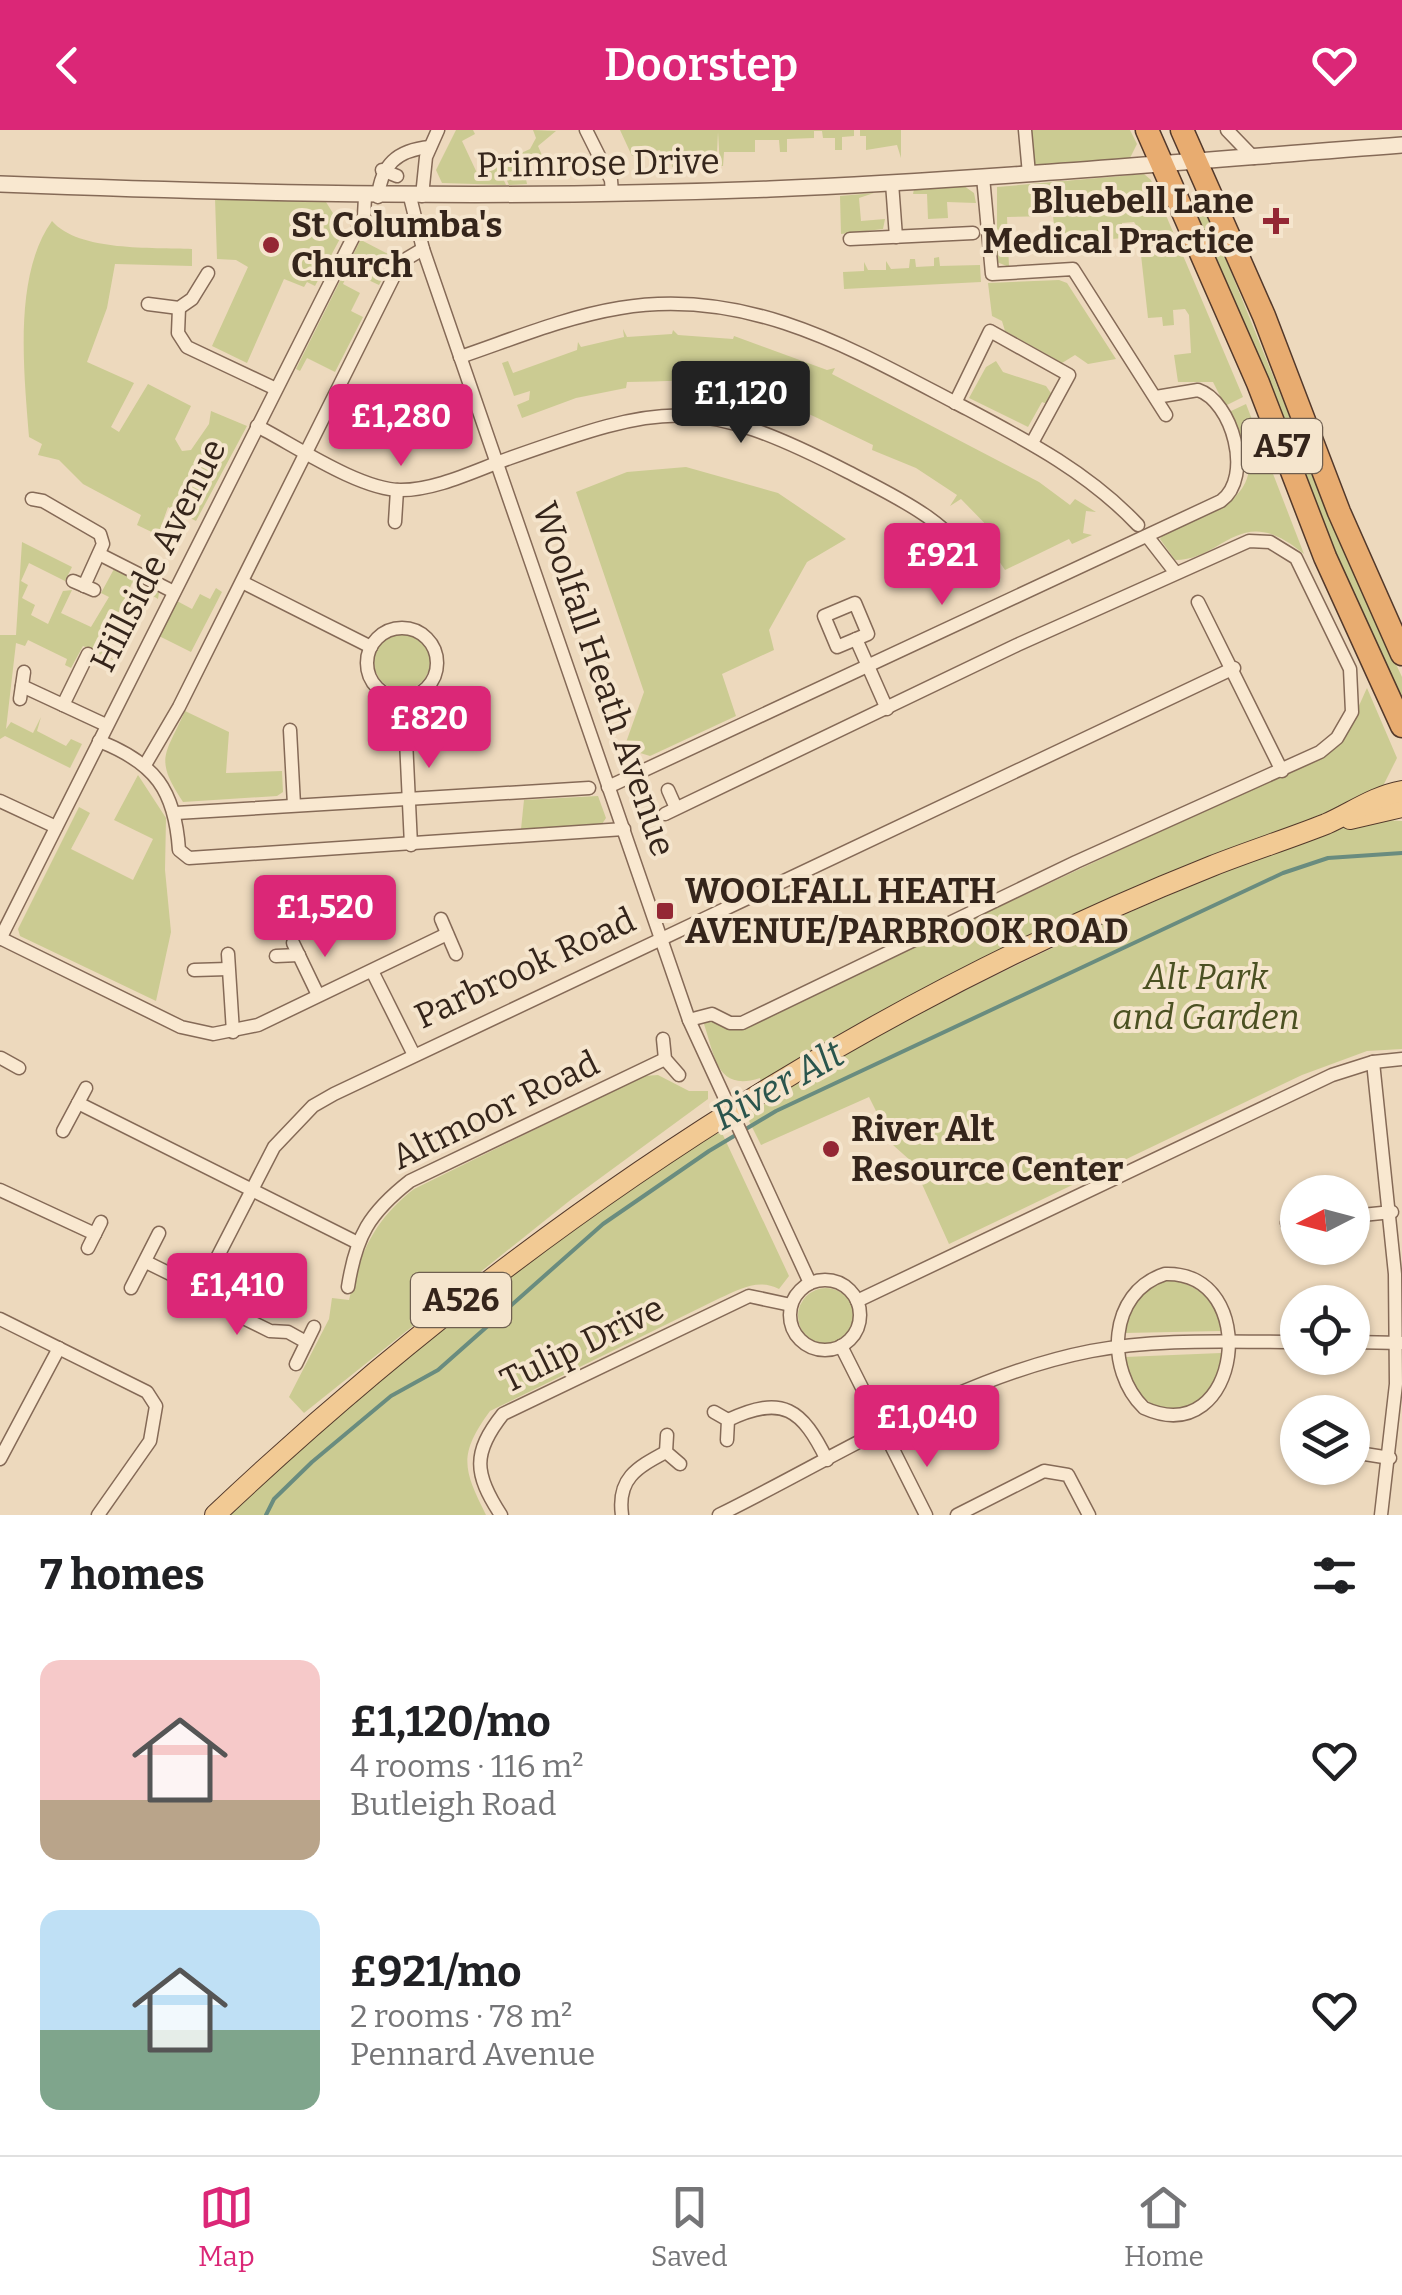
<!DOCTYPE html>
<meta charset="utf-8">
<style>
body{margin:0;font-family:Bitter,serif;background:#f6f6f6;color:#202124;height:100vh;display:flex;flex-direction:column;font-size:38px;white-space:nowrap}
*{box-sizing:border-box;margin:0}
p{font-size:32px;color:#757577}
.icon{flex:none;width:55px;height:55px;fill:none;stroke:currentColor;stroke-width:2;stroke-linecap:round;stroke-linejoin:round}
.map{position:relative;height:1385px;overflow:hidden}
.side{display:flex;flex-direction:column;background:#fff;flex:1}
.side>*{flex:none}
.needle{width:65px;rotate:264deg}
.tools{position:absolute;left:1280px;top:1045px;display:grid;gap:20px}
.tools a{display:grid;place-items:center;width:90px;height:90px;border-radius:50%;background:#fff;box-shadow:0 2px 8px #0004;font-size:50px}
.price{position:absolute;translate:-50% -85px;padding:0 22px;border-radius:10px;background:#db2777;color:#fff;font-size:32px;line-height:65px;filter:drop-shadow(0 2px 5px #0008)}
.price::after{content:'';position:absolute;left:50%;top:60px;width:30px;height:22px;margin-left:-15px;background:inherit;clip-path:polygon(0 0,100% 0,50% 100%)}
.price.on{background:#222;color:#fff}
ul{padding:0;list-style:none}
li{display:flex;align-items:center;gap:30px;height:250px;padding:0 40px}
li span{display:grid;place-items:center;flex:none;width:280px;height:200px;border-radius:20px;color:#555}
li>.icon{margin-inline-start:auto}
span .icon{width:120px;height:120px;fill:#fffc;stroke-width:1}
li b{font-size:42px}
h2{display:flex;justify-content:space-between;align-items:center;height:120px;padding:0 40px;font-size:42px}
header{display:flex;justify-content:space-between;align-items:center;height:130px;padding:0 40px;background:#db2777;color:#fff;font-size:45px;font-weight:600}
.tabs{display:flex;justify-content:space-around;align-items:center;height:140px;border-top:2px solid #e0e0e0;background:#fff;font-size:28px;color:#757577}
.tabs a{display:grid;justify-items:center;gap:5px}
.tabs .on{color:#db2777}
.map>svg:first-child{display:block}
.green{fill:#cbcb92}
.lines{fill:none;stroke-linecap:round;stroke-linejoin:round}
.stream{stroke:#698c7f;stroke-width:4}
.minor-casing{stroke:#856a57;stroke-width:15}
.tertiary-casing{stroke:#856a57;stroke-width:18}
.primary-casing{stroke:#53392b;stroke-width:22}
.trunk-casing{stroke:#53392b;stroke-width:25}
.minor{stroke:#f9e8d0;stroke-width:12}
.tertiary{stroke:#f9e8d0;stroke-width:15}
.primary{stroke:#f2ca94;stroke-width:20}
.trunk{stroke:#e8ac70;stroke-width:22}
.poi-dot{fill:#942734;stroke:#f5e5cd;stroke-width:4}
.labels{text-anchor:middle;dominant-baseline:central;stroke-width:8;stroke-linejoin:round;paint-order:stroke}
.shield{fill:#f5e5cd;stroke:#6f5f50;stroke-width:2.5}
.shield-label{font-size:32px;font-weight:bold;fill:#35251b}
.street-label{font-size:35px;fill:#35251b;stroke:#f5e5cd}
.poi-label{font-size:35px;font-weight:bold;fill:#35251b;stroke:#f5e5cd;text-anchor:start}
.park-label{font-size:35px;font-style:italic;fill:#4b5122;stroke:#f5e5cd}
.water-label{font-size:38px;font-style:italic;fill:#2a554d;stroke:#f5e5cd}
</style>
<header><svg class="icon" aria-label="back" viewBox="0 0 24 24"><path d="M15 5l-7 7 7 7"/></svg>Doorstep<svg class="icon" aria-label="heart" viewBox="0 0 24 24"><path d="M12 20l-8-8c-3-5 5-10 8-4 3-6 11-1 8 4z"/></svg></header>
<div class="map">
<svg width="1402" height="1385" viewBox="0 0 1402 1385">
<rect width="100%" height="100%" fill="#edd9bd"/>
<g class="green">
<path d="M456,0h17l2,4 -13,7 15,32 20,-8 9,20 -64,-2 -6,-13z"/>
<path d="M533,0l23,1 -18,15 6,14 -21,5 4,19 -18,1 -10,-22 31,-14 6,-11z"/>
<path d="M620,0h281v28l-4,-13 -31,5v-14h-6v-6h-6v6l-12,1v13h-7v-12h-12l-1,-7h-8v7l-27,1v13h-7l-1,-12h-24v12h-31l-1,14h-3l-2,-34 -1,21 -41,1v13h-4l-1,-13h-10l-1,-4 -28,6z"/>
<path d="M1031,0h99l7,14 -11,22 -91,8z"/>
<path d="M1144,44l7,6 92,217 -18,9 -12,-24h-35l-4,-27 17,-2 -2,-38 -4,-6 -12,1 1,15 -11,1 -1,-9 -14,1 -10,-90 -4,-6 -12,1 1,15 -11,1 -2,-9 -18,2 -15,11h-21l-3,-27 -46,1 2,50 -12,-5v-75z"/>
<path d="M964,56l10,7 2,10 -29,-1 1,16 -20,1 -1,-25h-14l1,-5z"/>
<path d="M874,63l-15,5 2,23 24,-2 -2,10 -42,5 -1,-38z"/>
<path d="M1200,65l148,367 54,115v29l-32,-68 -182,-439z"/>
<path d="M215,68l111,4 18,29 -29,55 -8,-4 -3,5 -20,-8 -37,84 -35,-17 36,-79 -12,-7 -19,-1z"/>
<path d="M52,91c27,31 100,26 140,28v17l-77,-2 -8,44 -20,54 47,21 -23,44 8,5 29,-48 43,22 -16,33 7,12 9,-1 18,-26 2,-13 36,15 -51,95 -28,-14 -10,28 -21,-10 4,-10 -58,-31 -24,-24 -21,-5 4,-11 -13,-7c-5,-64 -16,-162 23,-216z"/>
<path d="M367,97l-4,14 25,13 -8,15 6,3 -7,13 -30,-14 -6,13 17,9 -9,18 12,6 -28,55 -28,-14 -7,13 -4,-2z"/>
<path d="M939,127l1,9 40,-1 1,17 -137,7 -1,-17 21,-1v-9l4,8h18v-9l5,8 18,-1 1,-9h5l1,8 18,-1v-8z"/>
<path d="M1059,150l8,3 49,76 -28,5 -13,-9 -13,8 -57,-32 -3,-10 -10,-5 -4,-33z"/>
<path d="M623,199l4,8 45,-3 1,-4 5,5 55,4 1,-3 93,34 8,-2 -3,6 207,108 31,23 5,-6 21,13 -10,-1 -3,22 9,2 -20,9 -3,-5 -64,31 -14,-21 9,-10 -39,-40 -11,7 7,-11 -41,-27 -44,-18 1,-5c-53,-25 -98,-51 -153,-61 -30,-6 -63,-2 -93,-2l-1,6 -50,10 -54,20 -5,-13 12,-5 1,-9 -16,5 -12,-33 6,-2 5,12 64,-23 1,-8 3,5 43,-10z"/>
<path d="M996,231l7,11 43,14 7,10 -6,8 -5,-2 -14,25 -59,-29 17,-31z"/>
<path d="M1246,274l58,150c-64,-54 -79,6 -129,6l-15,-21 4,-6c32,-14 94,-29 84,-78 -3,-14 -13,-30 -19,-43z"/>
<path d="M686,337l92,26 68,46 -39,23 -38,68 5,20 -52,24 14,42 -86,40 -26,-8 20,-56 -68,-200 51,-20z"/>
<path d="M22,412l50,25 -7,14 -36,-18 -8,18 7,4 -6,13 13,7 -4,10 17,9 15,-33 9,-1 -11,23 30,14 18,-30 -8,-4 13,-24 45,24 -1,6 -26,-16 -31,68 16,11 -34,-16 -12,22 -6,-3 2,-6 -39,-19 -3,6 -9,-3 -10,86 5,-7 22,11 8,-16 -4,14 29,15 5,-7 11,5 -12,24 -65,-32 -5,3v-104h16z"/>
<path d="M216,458l6,4 -31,60 -32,-16 18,-35 15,8 8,-15 10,5z"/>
<circle cx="402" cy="532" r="28"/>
<path d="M1367,558l30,70 -15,30 -209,94 -410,208 -3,-12c-43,14 -45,-21 -56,-54l3,-5 27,11 22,-9 543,-255c46,-25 47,-32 68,-78z"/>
<path d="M185,581l44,21 -3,41 56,-2 1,21 -6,4 -94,6c-29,-44 -18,-46 2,-91z"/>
<path d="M138,645l28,43 -1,52 6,62 -15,69 -136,-65 -2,-7 61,-122 11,6 -19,36 62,31 20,-41 -39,-19z"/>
<path d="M598,666l8,22 -4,6 -81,5 3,-29z"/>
<path d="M1370,689l32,2v228l-35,2 -65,24 -353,169 -37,-82 -19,-17 -24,-48 -108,48 -16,-32c69,-50 143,-84 219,-122 137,-68 260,-124 406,-172z"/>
<path d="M658,945l31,16h19v8l-135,99 -269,215 -15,-16 40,-78 3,-21 17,2c11,-47 25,-80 65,-111l230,-113z"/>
<path d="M722,1003l67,143 -10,13c-21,-11 -39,0 -59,9l-230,113c-32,44 -27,58 -4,104h-263l267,-233 213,-148z"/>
<path d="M1165,1149c32,5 51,18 56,52l-97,2 13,-38z"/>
<circle cx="826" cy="1186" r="28"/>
<path d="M1221,1223c4,65 -83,85 -96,4z"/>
</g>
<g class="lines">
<path class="stream" d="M266,1385l8,-16 38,-37 79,-66 47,-26 165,-146 106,-73 67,-40 507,-238 45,-15 74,-5"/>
<defs>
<g id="minor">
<path d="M586,0l25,50 1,13"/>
<path d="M1025,0l4,44"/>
<path d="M1227,0l27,28"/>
<path d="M382,40l15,6"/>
<path d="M983,47l9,97 81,-5 93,146"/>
<path d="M892,53l4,54"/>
<path d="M422,66l4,-39 12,-27"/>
<path d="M378,67c3,-32 19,-47 52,-50"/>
<path d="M410,67l13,52 266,771 121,263"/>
<path d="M850,109l123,-6"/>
<path d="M148,174l31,4 13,-9 16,-26"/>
<path d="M179,178l-1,25 9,14 89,42"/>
<path d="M460,227c53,-18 105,-40 160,-49 126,-21 229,39 336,95 66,35 130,67 182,122"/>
<path d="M955,273l35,-72 9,5 70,39 -37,68"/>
<path d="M257,296c37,19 103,64 144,64 36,0 75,-20 109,-32 155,-55 188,-63 338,14 50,26 100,48 131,99l-11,8"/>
<path d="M32,369l11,2 57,33 3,10 -19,42"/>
<path d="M395,392l2,-32"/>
<path d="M1147,406l28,36"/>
<path d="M99,424l75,38"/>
<path d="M73,451l21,9"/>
<path d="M242,452l129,65"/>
<path d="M1198,472l84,169"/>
<path d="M855,473l13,31 -31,13 -13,-31z"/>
<circle cx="402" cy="533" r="35"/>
<path d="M856,509l31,70"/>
<path d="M22,556l84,39"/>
<path d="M404,568l7,147"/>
<path d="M20,569l4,-27"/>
<path d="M63,575l25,-51"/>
<path d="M290,600l4,75"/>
<path d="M99,611c56,22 76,49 80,109l10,8 435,-29"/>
<path d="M145,635l34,-58 222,-445 22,-13"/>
<path d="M608,657l613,-286c33,-24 11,-100 -23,-111l-42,7"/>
<path d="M668,660l8,18"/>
<path d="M0,671l56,26"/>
<path d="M176,683l413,-25"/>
<path d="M665,684l352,-169 232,-104 21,1 26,16 54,111 2,43 -15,26 -17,14 -244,110 -334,161h-12l-18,-9 -23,6"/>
<path d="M441,789l15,35"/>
<path d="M0,808l181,89 32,7 45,-9 189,-91"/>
<path d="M0,809l323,-642 41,-81 1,-19"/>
<path d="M293,813l25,52"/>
<path d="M228,824l5,78"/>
<path d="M276,826l23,-1"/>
<path d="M194,840l34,-1"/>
<path d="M372,841l42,84"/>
<path d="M663,909l2,20 14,16"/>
<path d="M1,928l18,10"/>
<path d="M1373,932l22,212 1,110 -15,131"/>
<path d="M78,973l278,139"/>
<path d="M63,1001l23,-43"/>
<path d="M0,1060l95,44"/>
<path d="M1352,1086l40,-4"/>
<path d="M1287,1093l11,-1"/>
<path d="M88,1118l13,-26"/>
<path d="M146,1132l55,27 12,14 57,28 18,1 18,10"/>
<path d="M1165,1144c98,-3 77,178 -21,134 -39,-38 -36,-116 21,-134z"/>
<circle cx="825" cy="1185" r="35"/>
<path d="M348,1157c8,-51 21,-74 62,-106l255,-122"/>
<path d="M131,1158l28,-55"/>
<path d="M201,1159l73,-142 39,-41 21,-12 900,-426"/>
<path d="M857,1171l475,-226 41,-13 29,-3"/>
<path d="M0,1189l147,73 9,14 -6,35 -52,74"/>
<path d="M1352,1212l50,1"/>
<path d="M841,1216l85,169"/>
<path d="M296,1234l18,-37"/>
<path d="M714,1282l14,8 -1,20"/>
<path d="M728,1290c55,-26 74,-11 99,40"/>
<path d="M667,1305l-1,17 14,12"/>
<path d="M1352,1322l38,6"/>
<path d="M0,1329l59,-111"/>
<path d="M501,1385c-27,-41 -29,-62 2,-101l246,-118 42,9"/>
<path d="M622,1385c-5,-36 14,-47 44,-63"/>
<path d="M719,1385c120,-59 239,-138 372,-164 67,-13 138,-9 207,-9"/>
<path d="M957,1385l87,-44 24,4 21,40"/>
</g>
<path id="tertiary" d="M0,54c257,10 513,15 770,5 211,-9 421,-28 632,-44"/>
<g id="primary">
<path d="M1350,689l52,-12"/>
<path d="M215,1385c291,-275 623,-500 997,-649 38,-15 76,-27 114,-42 25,-11 48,-28 76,-33"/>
</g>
<g id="trunk">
<path d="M1147,0l111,253 67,174 77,169"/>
<path d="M1182,0l82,186 75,196 63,142"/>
</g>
</defs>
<use href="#minor" class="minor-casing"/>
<use href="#tertiary" class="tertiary-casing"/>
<use href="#primary" class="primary-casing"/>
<use href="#trunk" class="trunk-casing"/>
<use href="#minor" class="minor"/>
<use href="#tertiary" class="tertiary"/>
<use href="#primary" class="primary"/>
<use href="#trunk" class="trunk"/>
</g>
<g class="poi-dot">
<path d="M1271 76h10v10h10v10h-10v10h-10v-10h-10v-10h10z"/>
<circle cx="271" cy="115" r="10"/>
<rect x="655" y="771" width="20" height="20" rx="5"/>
<circle cx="831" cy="1019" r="10"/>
</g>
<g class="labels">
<g class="shield">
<rect x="1242" y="289" width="80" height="54" rx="8"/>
<rect x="411" y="1143" width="100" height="54" rx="8"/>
</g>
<g class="shield-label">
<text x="1282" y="316">A57</text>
<text x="461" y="1170">A526</text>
</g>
<g class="street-label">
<text transform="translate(598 33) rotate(-1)">Primrose Drive</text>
<text transform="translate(158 425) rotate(-63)">Hillside Avenue</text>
<text transform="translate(604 549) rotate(71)">Woolfall Heath Avenue</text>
<text transform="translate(525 838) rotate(-25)">Parbrook Road</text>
<text transform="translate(495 980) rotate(-26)">Altmoor Road</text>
<text transform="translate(582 1214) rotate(-26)">Tulip Drive</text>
</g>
<g class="poi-label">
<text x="1254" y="71" text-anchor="end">Bluebell Lane<tspan x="1254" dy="40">Medical Practice</tspan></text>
<text x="291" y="95">St Columba's<tspan x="291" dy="40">Church</tspan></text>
<text x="685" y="761">WOOLFALL HEATH<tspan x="685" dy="40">AVENUE/PARBROOK ROAD</tspan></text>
<text x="851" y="999">River Alt<tspan x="851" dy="40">Resource Center</tspan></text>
</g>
<g class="park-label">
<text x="1206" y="847">Alt Park<tspan x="1206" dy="40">and Garden</tspan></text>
</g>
<g class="water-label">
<text transform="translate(778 955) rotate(-29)">River Alt</text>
</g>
</g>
</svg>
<div class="tools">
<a><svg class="needle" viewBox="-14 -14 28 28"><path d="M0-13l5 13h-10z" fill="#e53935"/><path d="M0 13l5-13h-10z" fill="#757577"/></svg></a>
<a><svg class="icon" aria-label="locate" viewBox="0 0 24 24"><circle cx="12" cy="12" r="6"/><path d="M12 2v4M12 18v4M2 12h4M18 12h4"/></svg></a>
<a><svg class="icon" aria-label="layers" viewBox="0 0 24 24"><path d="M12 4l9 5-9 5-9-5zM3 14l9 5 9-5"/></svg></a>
</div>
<b class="price on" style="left:741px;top:316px">£1,120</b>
<b class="price" style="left:401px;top:339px">£1,280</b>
<b class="price" style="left:942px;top:478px">£921</b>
<b class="price" style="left:429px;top:641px">£820</b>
<b class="price" style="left:325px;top:830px">£1,520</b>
<b class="price" style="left:237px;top:1208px">£1,410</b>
<b class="price" style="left:927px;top:1340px">£1,040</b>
</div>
<section class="side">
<h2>7 homes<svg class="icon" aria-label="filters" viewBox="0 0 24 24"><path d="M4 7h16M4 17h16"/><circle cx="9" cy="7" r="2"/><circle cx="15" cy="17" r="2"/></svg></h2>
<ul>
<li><span style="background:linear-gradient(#f6c9c9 70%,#b9a48a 0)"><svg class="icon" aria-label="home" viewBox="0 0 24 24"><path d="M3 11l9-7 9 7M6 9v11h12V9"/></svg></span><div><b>£1,120/mo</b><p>4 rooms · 116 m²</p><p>Butleigh Road</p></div><svg class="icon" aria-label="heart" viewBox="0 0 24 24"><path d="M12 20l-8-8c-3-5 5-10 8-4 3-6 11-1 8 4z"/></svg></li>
<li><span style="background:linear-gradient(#bfe0f5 60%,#7fa58c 0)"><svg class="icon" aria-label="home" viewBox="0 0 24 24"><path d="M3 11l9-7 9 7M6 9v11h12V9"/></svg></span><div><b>£921/mo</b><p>2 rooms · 78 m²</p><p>Pennard Avenue</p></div><svg class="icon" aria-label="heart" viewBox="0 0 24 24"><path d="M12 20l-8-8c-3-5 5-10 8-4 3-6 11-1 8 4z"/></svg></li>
</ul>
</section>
<nav class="tabs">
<a class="on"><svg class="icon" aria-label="map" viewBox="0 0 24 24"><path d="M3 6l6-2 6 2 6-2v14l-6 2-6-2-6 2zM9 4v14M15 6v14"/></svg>Map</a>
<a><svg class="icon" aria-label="saved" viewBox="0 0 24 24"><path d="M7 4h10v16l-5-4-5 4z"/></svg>Saved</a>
<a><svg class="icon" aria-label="home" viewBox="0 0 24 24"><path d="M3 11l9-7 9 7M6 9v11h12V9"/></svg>Home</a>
</nav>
